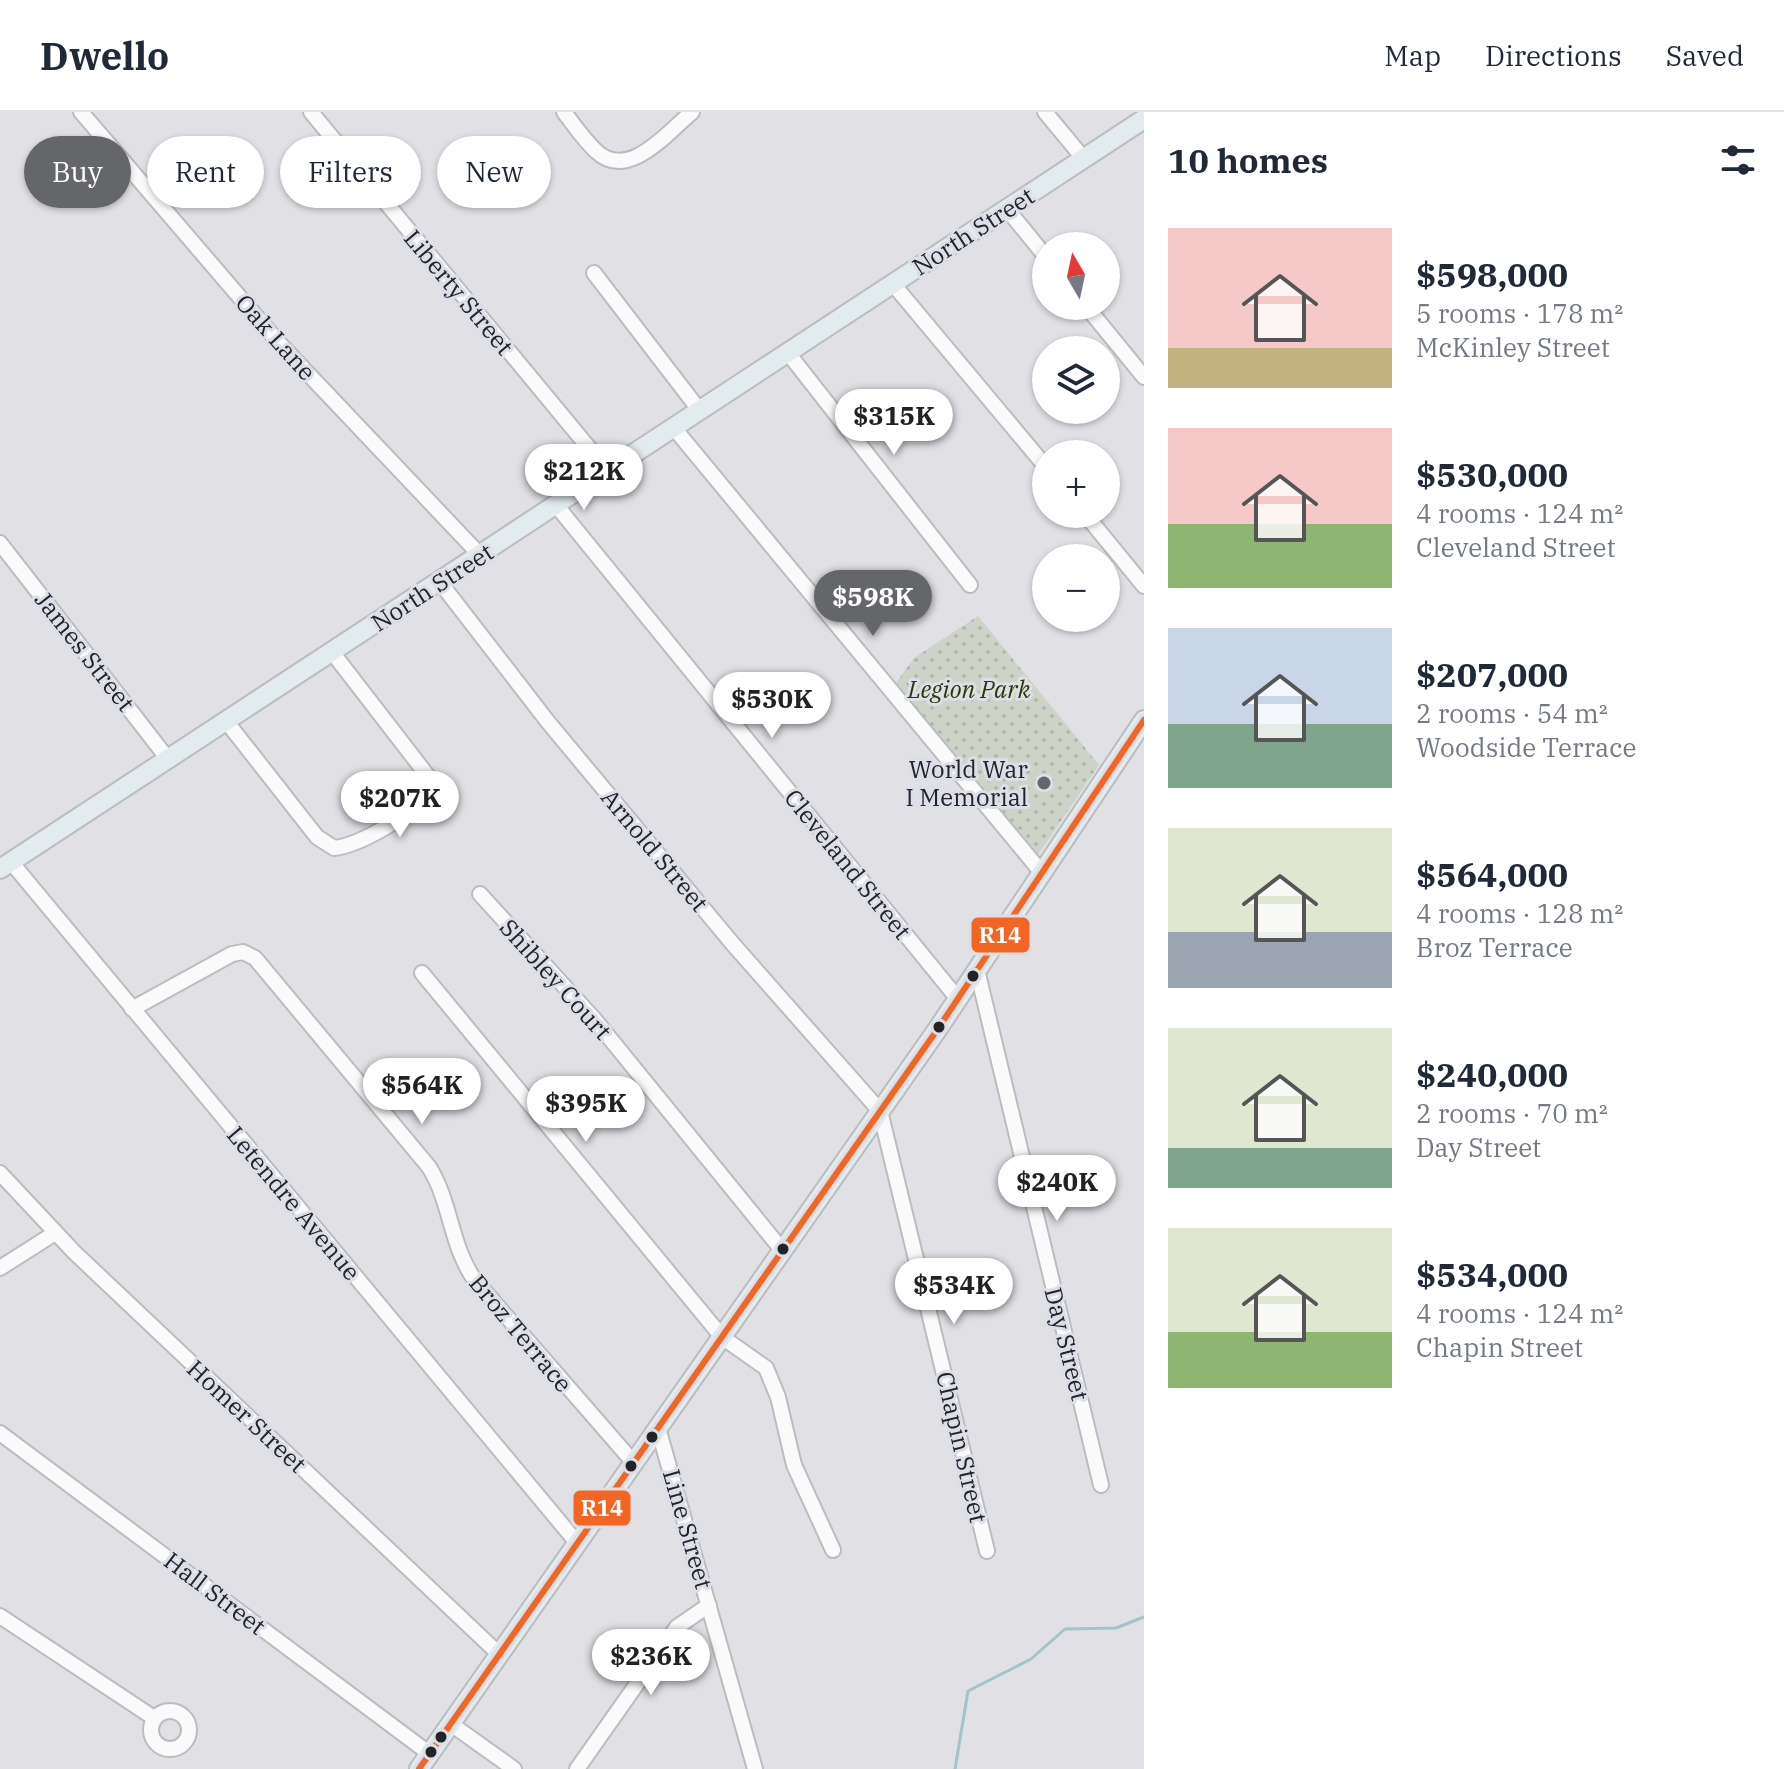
<!DOCTYPE html>
<meta charset="utf-8">
<style>
body{margin:0;font-family:"IBM Plex Serif",serif;background:#f6f6f7;color:#1f2937;height:100vh;display:flex;flex-direction:column;font-size:30px;white-space:nowrap}
*{box-sizing:border-box;margin:0}
p{font-size:26px;color:#747a83}
.icon{flex:none;width:44px;height:44px;fill:none;stroke:currentColor;stroke-width:2;stroke-linecap:round;stroke-linejoin:round}
.map{position:relative;flex:1;overflow:hidden}
.drawer{display:flex;flex-direction:column;background:#fff;width:640px}
.drawer>*{flex:none}
.hud{position:absolute;left:24px;top:24px;width:760px;height:72px;display:flex;gap:16px}
.needle{width:52px;rotate:351deg}
.buttons{position:absolute;left:1032px;top:120px;display:grid;gap:16px}
.buttons a{display:grid;place-items:center;width:88px;height:88px;border-radius:50%;background:#fff;box-shadow:0 2px 6px #0004;font-size:40px}
.price{position:absolute;translate:-50% -68px;padding:0 18px;border-radius:28px;background:#fff;color:#222;font-size:26px;line-height:52px;filter:drop-shadow(0 2px 4px #0008)}
.price::after{content:'';position:absolute;left:50%;top:48px;width:24px;height:18px;margin-left:-12px;background:inherit;clip-path:polygon(0 0,100% 0,50% 100%)}
.price.on{background:#65666a;color:#fff}
ul{padding:0;list-style:none}
li{display:flex;align-items:center;gap:24px;height:200px;padding:0 24px}
li span{display:grid;place-items:center;flex:none;width:224px;height:160px;border-radius:0px;color:#555}
li>.icon{margin-inline-start:auto}
span .icon{width:96px;height:96px;fill:#fffc;stroke-width:1}
li b{font-size:34px}
h2{display:flex;justify-content:space-between;align-items:center;height:96px;padding:0 24px;font-size:34px}
.pill{padding:0 28px;border-radius:36px;background:#fff;box-shadow:0 2px 6px #0004;font-size:28px;line-height:72px}
.pill.on{background:#65666a;color:#fff}
header{display:flex;align-items:center;gap:48px;box-sizing:border-box;height:112px;padding:0 40px;background:#fff;border-bottom:2px solid #e0e1e3}
header strong{font-size:38px}
nav{display:flex;gap:44px;margin-inline-start:auto;font-size:28px}
main{display:flex;flex:1;min-height:0}
.map>svg:first-child{display:block}
.park{fill:url(#park-dots)}
.lines{fill:none;stroke-linecap:round;stroke-linejoin:round}
.stream{stroke:#a0c4c8;stroke-width:3}
.minor-casing{stroke:#bcbcc0;stroke-width:18}
.major-casing{stroke:#bbbcbe;stroke-width:22}
.minor{stroke:#fafafb;stroke-width:14}
.major{stroke:#e2ecee;stroke-width:18}
.bus-1-casing{stroke:#dddfe8;stroke-width:12}
.bus-1{stroke:#f26522;stroke-width:6}
.poi-dot{fill:#65666a;stroke:#dddfe8;stroke-width:3}
.bus-dot{fill:#232427;stroke:#dddfe8;stroke-width:3}
.labels{text-anchor:middle;dominant-baseline:central;stroke-width:6;stroke-linejoin:round;paint-order:stroke}
.street-label{font-size:24px;fill:#232427;stroke:#dddfe8}
.park-label{font-size:24px;font-style:italic;fill:#2a3b00;stroke:#dddfe8}
.poi-label{font-size:24px;fill:#232427;stroke:#dddfe8;text-anchor:end}
.line-badge{stroke:#dddfe8;stroke-width:3}
.badge-label{font-size:22px;text-anchor:middle;font-weight:bold;fill:#fff}
</style>
<header>
<strong>Dwello</strong>
<nav><a>Map</a><a>Directions</a><a>Saved</a></nav>
</header>
<main>
<div class="map">
<svg width="1144" height="1657" viewBox="0 0 1144 1657">
<defs>
<pattern id="park-dots" width="8" height="8" patternUnits="userSpaceOnUse" patternTransform="scale(2)"><rect width="8" height="8" fill="#cdd3c7"/><path d="M2 2h.1M6 6h.1" fill="none" stroke="#b0b5ab" stroke-width="1.8" stroke-linecap="round"/></pattern>
</defs>
<rect width="100%" height="100%" fill="#e0e0e5"/>
<path class="park" d="M978,504l121,149 -61,90 -142,-172 18,-25z"/>
<g class="lines">
<path class="stream" d="M955,1657l13,-78 63,-32 34,-30 51,-1 28,-11"/>
<defs>
<g id="minor">
<path d="M81,0l198,231 201,212"/>
<path d="M311,0l297,359"/>
<path d="M564,0c10,13 20,28 32,39 32,31 72,-19 96,-39"/>
<path d="M1045,0l39,47"/>
<path d="M1007,97l39,48"/>
<path d="M594,161l106,138"/>
<path d="M893,172l153,183"/>
<path d="M1086,194l58,71"/>
<path d="M788,241l182,232"/>
<path d="M674,316l368,445"/>
<path d="M556,393l402,494"/>
<path d="M1085,402l59,72"/>
<path d="M0,431l168,216"/>
<path d="M439,469l109,141 184,221 148,168 107,440"/>
<path d="M226,609l91,116 17,11c27,-3 81,-35 96,-57l-3,-16 -95,-123"/>
<path d="M11,750l567,682"/>
<path d="M480,782l115,126 187,230"/>
<path d="M977,858l124,515"/>
<path d="M422,861l300,364 44,31 12,29 16,68 39,85"/>
<path d="M132,897l100,-55 11,-2 12,6 174,209c22,35 21,77 45,112l160,184"/>
<path d="M0,1061l74,79 426,403"/>
<path d="M0,1156l55,-35"/>
<path d="M658,1316l97,341"/>
<path d="M0,1321l430,321"/>
<path d="M0,1504l154,102"/>
<circle cx="170" cy="1618" r="19"/>
<path d="M451,1612l63,45"/>
<path d="M577,1657l100,-142 32,-22"/>
</g>
<g id="major">
<path d="M0,757l1144,-750"/>
<path d="M419,1657l518,-739 207,-310"/>
</g>
</defs>
<use href="#minor" class="minor-casing"/>
<use href="#major" class="major-casing"/>
<use href="#minor" class="minor"/>
<use href="#major" class="major"/>
<defs>
<path id="bus-1" d="M419,1657l518,-739 207,-310"/>
</defs>
<use href="#bus-1" class="bus-1-casing"/>
<use href="#bus-1" class="bus-1"/>
</g>
<circle class="poi-dot" cx="1044" cy="671" r="8"/>
<g class="bus-dot">
<circle cx="973" cy="864" r="7"/>
<circle cx="939" cy="915" r="7"/>
<circle cx="783" cy="1137" r="7"/>
<circle cx="652" cy="1325" r="7"/>
<circle cx="631" cy="1354" r="7"/>
<circle cx="441" cy="1625" r="7"/>
<circle cx="431" cy="1640" r="7"/>
</g>
<g class="labels">
<g class="street-label">
<text transform="translate(973 119) rotate(-33)">North Street</text>
<text transform="translate(459 180) rotate(50)">Liberty Street</text>
<text transform="translate(276 225) rotate(48)">Oak Lane</text>
<text transform="translate(432 475) rotate(-33)">North Street</text>
<text transform="translate(85 539) rotate(52)">James Street</text>
<text transform="translate(655 738) rotate(50)">Arnold Street</text>
<text transform="translate(848 752) rotate(51)">Cleveland Street</text>
<text transform="translate(556 867) rotate(48)">Shibley Court</text>
<text transform="translate(294 1091) rotate(50)">Letendre Avenue</text>
<text transform="translate(521 1221) rotate(50)">Broz Terrace</text>
<text transform="translate(1067 1232) rotate(76)">Day Street</text>
<text transform="translate(247 1304) rotate(43)">Homer Street</text>
<text transform="translate(962 1335) rotate(77)">Chapin Street</text>
<text transform="translate(688 1417) rotate(74)">Line Street</text>
<text transform="translate(215 1481) rotate(37)">Hall Street</text>
</g>
<g class="park-label">
<text x="969" y="577">Legion Park</text>
</g>
<g class="poi-label">
<text x="1028" y="657">World War<tspan x="1028" dy="28">I Memorial</tspan></text>
</g>
</g>
<g class="line-badge">
<rect x="970" y="804" width="61" height="38" rx="8" fill="#f26522"/>
<rect x="572" y="1377" width="60" height="38" rx="8" fill="#f26522"/>
</g>
<g class="badge-label">
<text x="1000" y="831">R14</text>
<text x="602" y="1404">R14</text>
</g>
</svg>
<div class="buttons">
<a><svg class="needle" viewBox="-14 -14 28 28"><path d="M0-13l5 13h-10z" fill="#e53935"/><path d="M0 13l5-13h-10z" fill="#747a83"/></svg></a>
<a><svg class="icon" aria-label="layers" viewBox="0 0 24 24"><path d="M12 4l9 5-9 5-9-5zM3 14l9 5 9-5"/></svg></a>
<a>+</a>
<a>−</a>
</div>
<b class="price" style="left:894px;top:345px">$315K</b>
<b class="price" style="left:584px;top:400px">$212K</b>
<b class="price on" style="left:873px;top:526px">$598K</b>
<b class="price" style="left:772px;top:628px">$530K</b>
<b class="price" style="left:400px;top:727px">$207K</b>
<b class="price" style="left:422px;top:1014px">$564K</b>
<b class="price" style="left:586px;top:1032px">$395K</b>
<b class="price" style="left:1057px;top:1111px">$240K</b>
<b class="price" style="left:954px;top:1214px">$534K</b>
<b class="price" style="left:651px;top:1585px">$236K</b>
<div class="hud">
<a class="pill on">Buy</a>
<a class="pill">Rent</a>
<a class="pill">Filters</a>
<a class="pill">New</a>
</div>
</div>
<section class="drawer">
<h2>10 homes<svg class="icon" aria-label="filters" viewBox="0 0 24 24"><path d="M4 7h16M4 17h16"/><circle cx="9" cy="7" r="2"/><circle cx="15" cy="17" r="2"/></svg></h2>
<ul>
<li><span style="background:linear-gradient(#f6c9c9 75%,#c2b280 0)"><svg class="icon" aria-label="home" viewBox="0 0 24 24"><path d="M3 11l9-7 9 7M6 9v11h12V9"/></svg></span><div><b>$598,000</b><p>5 rooms · 178 m²</p><p>McKinley Street</p></div></li>
<li><span style="background:linear-gradient(#f6c9c9 60%,#8fb573 0)"><svg class="icon" aria-label="home" viewBox="0 0 24 24"><path d="M3 11l9-7 9 7M6 9v11h12V9"/></svg></span><div><b>$530,000</b><p>4 rooms · 124 m²</p><p>Cleveland Street</p></div></li>
<li><span style="background:linear-gradient(#c9d6e8 60%,#7fa58c 0)"><svg class="icon" aria-label="home" viewBox="0 0 24 24"><path d="M3 11l9-7 9 7M6 9v11h12V9"/></svg></span><div><b>$207,000</b><p>2 rooms · 54 m²</p><p>Woodside Terrace</p></div></li>
<li><span style="background:linear-gradient(#dfe7d0 65%,#9aa5b1 0)"><svg class="icon" aria-label="home" viewBox="0 0 24 24"><path d="M3 11l9-7 9 7M6 9v11h12V9"/></svg></span><div><b>$564,000</b><p>4 rooms · 128 m²</p><p>Broz Terrace</p></div></li>
<li><span style="background:linear-gradient(#dfe7d0 75%,#7fa58c 0)"><svg class="icon" aria-label="home" viewBox="0 0 24 24"><path d="M3 11l9-7 9 7M6 9v11h12V9"/></svg></span><div><b>$240,000</b><p>2 rooms · 70 m²</p><p>Day Street</p></div></li>
<li><span style="background:linear-gradient(#dfe7d0 65%,#8fb573 0)"><svg class="icon" aria-label="home" viewBox="0 0 24 24"><path d="M3 11l9-7 9 7M6 9v11h12V9"/></svg></span><div><b>$534,000</b><p>4 rooms · 124 m²</p><p>Chapin Street</p></div></li>
</ul>
</section>
</main>
